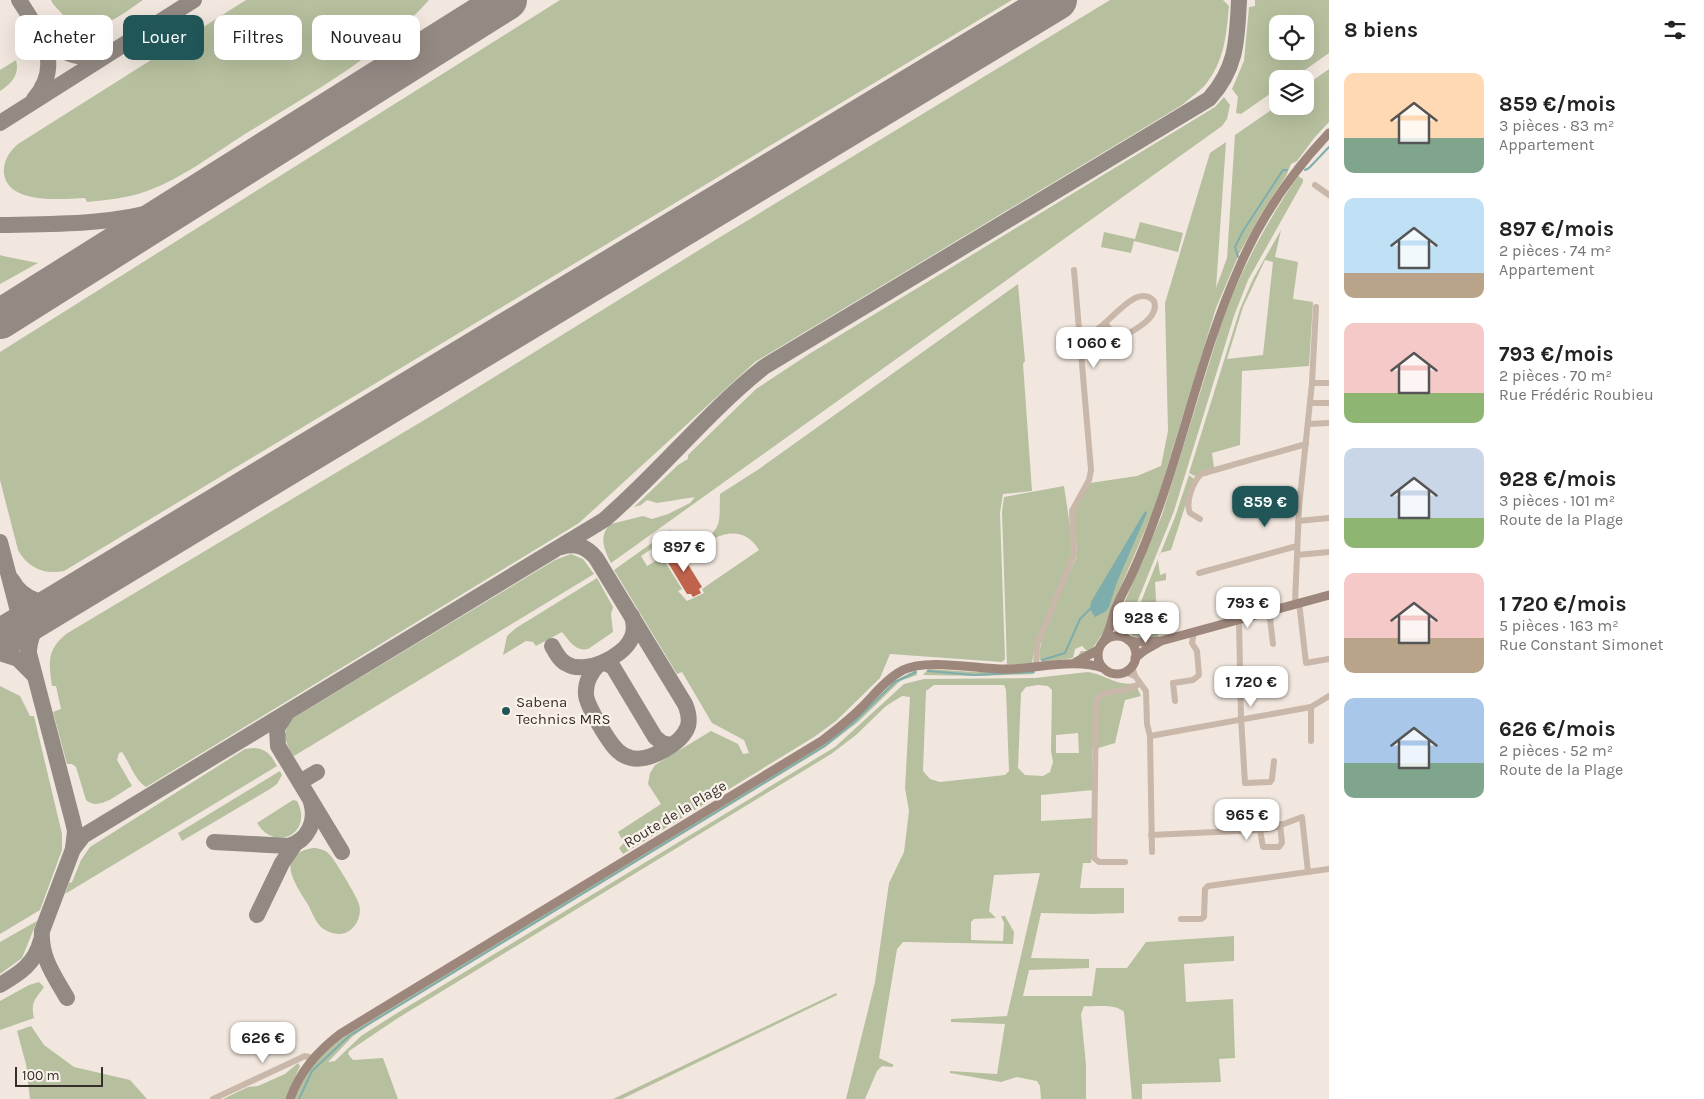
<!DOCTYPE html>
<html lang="fr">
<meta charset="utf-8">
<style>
body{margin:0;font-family:Karla,sans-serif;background:#f6f6f6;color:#222;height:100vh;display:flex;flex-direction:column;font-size:19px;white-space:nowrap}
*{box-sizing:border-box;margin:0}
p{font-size:16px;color:#767676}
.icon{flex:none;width:28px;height:28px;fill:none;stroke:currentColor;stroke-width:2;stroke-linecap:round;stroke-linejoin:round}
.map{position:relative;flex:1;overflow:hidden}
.side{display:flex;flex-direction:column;background:#fff;width:375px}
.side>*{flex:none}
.top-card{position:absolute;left:15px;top:15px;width:475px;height:45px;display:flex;gap:10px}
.tools{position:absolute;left:1269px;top:15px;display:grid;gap:10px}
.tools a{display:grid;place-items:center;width:45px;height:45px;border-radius:10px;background:#fff;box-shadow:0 5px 20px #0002;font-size:25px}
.scale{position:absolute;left:15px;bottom:12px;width:88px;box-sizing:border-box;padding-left:5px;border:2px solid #372d29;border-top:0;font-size:14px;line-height:18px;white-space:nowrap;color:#372d29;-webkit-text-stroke:4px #f9f2ea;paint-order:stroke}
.price{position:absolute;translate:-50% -42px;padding:0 11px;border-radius:10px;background:#fff;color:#222;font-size:16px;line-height:32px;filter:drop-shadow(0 1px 2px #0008)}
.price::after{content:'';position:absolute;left:50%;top:30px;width:15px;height:11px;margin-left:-8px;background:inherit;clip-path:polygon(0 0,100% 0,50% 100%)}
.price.current{background:#205657;color:#fff}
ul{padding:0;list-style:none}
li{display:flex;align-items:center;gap:15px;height:125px;padding:0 15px}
li span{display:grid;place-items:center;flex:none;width:140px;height:100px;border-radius:10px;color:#555}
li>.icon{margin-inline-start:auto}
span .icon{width:60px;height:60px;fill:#fffc;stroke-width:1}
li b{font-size:21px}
h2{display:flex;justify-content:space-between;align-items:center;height:60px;padding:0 15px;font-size:21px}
.tag{padding:0 18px;border-radius:10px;background:#fff;box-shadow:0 5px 20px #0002;font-size:18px;line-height:45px}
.tag.current{background:#205657;color:#fff}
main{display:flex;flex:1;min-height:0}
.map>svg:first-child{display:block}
.green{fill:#b6c09e;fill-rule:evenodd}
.water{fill:#7eadad}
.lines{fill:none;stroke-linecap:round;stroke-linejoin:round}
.stream{stroke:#7eadad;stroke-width:2}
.taxiway{stroke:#948a84;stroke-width:16}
.runway{stroke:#948a84;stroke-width:40}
.building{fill:#c1634c}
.street{stroke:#c9b7aa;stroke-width:6}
.secondary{stroke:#9d867b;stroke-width:9}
.poi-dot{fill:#205657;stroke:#f9f2ea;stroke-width:2}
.labels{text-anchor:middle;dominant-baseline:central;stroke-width:4.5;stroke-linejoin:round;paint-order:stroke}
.poi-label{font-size:15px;fill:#372d29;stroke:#f9f2ea;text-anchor:start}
.street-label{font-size:15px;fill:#372d29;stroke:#f9f2ea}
</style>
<main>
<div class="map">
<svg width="1329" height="1099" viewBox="0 0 1329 1099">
<rect width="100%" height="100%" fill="#f1e7de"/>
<g class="green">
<path d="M51,0h92c-23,16 -56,43 -80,15 -4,-5 -10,-10 -12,-15z"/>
<path d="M246,0h183c-51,58 -122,95 -187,136 -30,19 -61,43 -95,55 -19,7 -41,9 -60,11l-2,-4c-23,1 -76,7 -81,-24 -1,-13 5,-22 14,-30z"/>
<path d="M560,0h452l-948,571c-20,4 -36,-3 -46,-21l-18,-70v-128z"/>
<path d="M1110,0h113l6,6c-3,30 -4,53 -23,78 -7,8 -17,15 -24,21l-427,257 -176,161 -433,264c-12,-8 -16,-24 -24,-35l-3,1 -2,7 15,26c-13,7 -33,26 -46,14l-10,-33 -4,-3h-5l-14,-52 8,-3 -5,-23h-4c-3,-23 -6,-35 14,-52l375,-224 271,-168z"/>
<path d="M1255,0h74v53l-37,26h-14l-1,10 -36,25 -5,-1 2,-16 -6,-8 12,-28 5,-54 6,-1zM1278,24h27v27h-27z"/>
<path d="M16,60c4,15 -5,24 -16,31v-21z"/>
<path d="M1329,69v53l-14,15 -18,24 -6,3 -5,12 -25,38 -22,40 -23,54 -61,199 -42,98 -8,25 -13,19 -14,7 3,-5h6l-5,-5 -7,3 -2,9 -29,4 -4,-2c-6,-13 28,-84 36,-102 3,-11 -2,-23 -3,-35 0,-14 10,-28 17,-40l47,-7 24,-10 7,-35 -3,-128 45,-150 16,-11 -10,146 11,-30 8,-123 42,-29h28v-20z"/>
<path d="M1224,97l6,8 -3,14 -5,7 -611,437c-7,-13 -13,-28 0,-39l32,-8 9,3 16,-5 22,-11 5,-6 -38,6 -10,-3 -6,5 -7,2 44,-42 10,-6v-4l68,-66 53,-35 406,-247z"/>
<path d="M1298,176l5,3v3l-55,98 -14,36 -60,195 -38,94 -1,19 7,14 -9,-2 -9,-11 1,-24 37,-86 59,-190c19,-54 45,-102 77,-149z"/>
<path d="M1140,222l43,11 -5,19 -44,-11 -3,12 -30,-6 3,-15 31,7z"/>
<path d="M1281,230l-6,27 23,5 -5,37 20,3 -4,64 -67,5 -2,74 -28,8 2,15 -9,2 -10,6 -6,-3 51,-164 13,-30zM1265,260l8,2 -10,93 -36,4 16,-52z"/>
<path d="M0,255l3,1 35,7 -38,21z"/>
<path d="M1018,284l7,77 -2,3 9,127 -29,3 -3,19 5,146 -3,3 -112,-8 -10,24 -44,43 -22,16 -191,117 -4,-6 5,-5 -6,-11 43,-28 -13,-20 2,-11 5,-8 56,-34 27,13 5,10 6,-1 -5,-13 -32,-17 -30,-51 -5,2 -63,-104 56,-40 7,9 -10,6 -4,-4 -22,15 6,10 15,-9 20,32 -4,2 9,10 17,-8 -2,-4 57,-39c-17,-28 -42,-15 -64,-1l-1,-2c29,-20 25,-19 26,-53l39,-25z"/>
<path d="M1189,475l5,4 -23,71 -11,3 -2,7 2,15 6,-2v7l-11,2 3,54 -12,2 -8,-16v-13l37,-92z"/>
<path d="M1064,486l9,60 -2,10 -36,89 -3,18 -25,2 -5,-153 2,-15z"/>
<path d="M571,554l12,5 11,15 -300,182 -4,-5 -6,-15 6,-16 265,-160z"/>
<path d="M597,578l16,29 -2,7 2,18 -25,17c-13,3 -19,-9 -26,-17l-26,14 -3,-4 -7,-1 -23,14 4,-19 9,-8z"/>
<path d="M928,669l47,3 58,-1 1,3 -54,2 -57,-1z"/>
<path d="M914,671h2l1,4 -17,6 -42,41 -34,26 -452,275 -19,13 -25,26 7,-1 26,-25 33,-21 441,-268 69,-63 20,-5 111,-1 53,-6c16,2 30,15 47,11l6,13 -16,4 -10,43 -23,7 1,40 -52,5v26l51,-3 -1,45h-8l-3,25h44v25l-33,1 -50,-1 -10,45 58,1v9l-60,2 -6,26h69l4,-28h31l19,-26 88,-6v25l-50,3 2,38 47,-3 2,59 -16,1 2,23 -79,2v15h-10l-8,-87c-9,-9 -29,-5 -40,-6l-3,8 5,51v34h-45l-1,-13 -3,-5 -20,-4 -16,5 -51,-9v-2l47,3 8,-50 -54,-2v-3l56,-3 33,-143 -46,2 -5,36 7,7 -22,1 -3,3v18l32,1 1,-18 -3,-7h4l9,16 -1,12 -110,-2 -6,7 -18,109 15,7 -2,2 -10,-1 -5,5 -12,28h-19l29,-117 14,-99 15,-31 5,-41 -4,-23 5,-91 -8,-1 -16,10 -30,29 -25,19 -433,264 -49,33 -1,3 5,6 30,-2 15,41h-105l19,-36 37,-31 517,-323 28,-28zM934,685h70l2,5 3,81 -4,4 -65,7 -10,-3 -7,-8 3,-80zM1038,685l10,1 4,4 -1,61 2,11 -3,10 -7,4 -18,-1 -7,-7 3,-75 5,-6zM1078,733l1,20h-23v-18z"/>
<path d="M0,686l20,10 10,20h4l28,118v16l-22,60 -40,24z"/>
<path d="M254,748c13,1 17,7 23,18l-212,128 4,-11 3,-1 9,-22 9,-13 155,-98z"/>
<path d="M280,771l2,4 -5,9 -7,5 -88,52 -4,-8z"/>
<path d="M293,800l4,1c17,32 -22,52 -40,22z"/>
<path d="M313,848c6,0 13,2 17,7 6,7 26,40 29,49 3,10 -2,22 -10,27 -8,6 -21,2 -28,-4 -6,-6 -10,-17 -14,-24 -12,-20 -33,-48 6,-55z"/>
<path d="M37,921l-15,37 -22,16v-32z"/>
<path d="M39,982l5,5c-8,12 -14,14 -10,31l-34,12v-29l29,-16z"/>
<path d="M836,993l1,2 -215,104h-9z"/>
<path d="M31,1026l13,19 30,22 56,13 17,19h-117l-4,-35 -9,-33z"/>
<path d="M298,1063l2,3 -15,33h-62l25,-12 10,-1 27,-12z"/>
</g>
<path class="water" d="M1145,511l2,2 -30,69 -8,25 -3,4 -11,6 -5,-8 1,-7z"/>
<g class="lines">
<g class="stream">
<path d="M1305,170l4,-2 20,-21"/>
<path d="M1238,257l-3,-10 8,-16 40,-61h4"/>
<path d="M1042,660l23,-7 15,-34 11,-11"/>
<path d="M928,671l46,4 60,-3"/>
<path d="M299,1099l13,-28 37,-35 477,-291 27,-22 42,-41 21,-10"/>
</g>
<g class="taxiway">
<path d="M19,0c20,32 46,63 15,99"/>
<path d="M42,36c17,16 38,26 62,18"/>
<path d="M0,123l194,-123"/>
<path d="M0,225c52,-1 111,0 160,-15 19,-6 36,-16 52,-25"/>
<path d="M0,314l20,-7"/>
<path d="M0,542l73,280 2,9 -2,18"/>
<path d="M561,547c15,-4 25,-1 35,11l89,146c3,7 5,14 3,22 -6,18 -39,36 -57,32 -4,-1 -10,-4 -13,-7 -9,-8 -31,-45 -32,-56 -1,-12 4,-22 13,-31"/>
<path d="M12,580c10,19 34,28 54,19"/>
<path d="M552,646c4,7 8,15 15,18 18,11 56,-7 64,-25 4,-7 3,-16 1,-23"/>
<path d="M29,650c2,-21 12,-32 27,-45"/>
<path d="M0,653l18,6 15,15"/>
<path d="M600,664l6,-1 7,4 42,70 7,6 9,2"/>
<path d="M286,714l-9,15 1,17 64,106"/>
<path d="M300,782l17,-10"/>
<path d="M214,842l75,4c19,-6 28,-25 22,-44"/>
<path d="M257,915l25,-52 13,-19"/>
<path d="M0,985c20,-12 35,-21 41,-45"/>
<path d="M67,998c-12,-21 -27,-41 -25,-67l31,-82 10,-13 521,-316c56,-48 102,-107 160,-153l445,-268c28,-31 28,-59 30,-99"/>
</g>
<g class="runway">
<path d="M0,319l507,-319"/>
<path d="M0,639l1057,-639"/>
</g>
</g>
<path class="building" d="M678,548l24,39 -3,2 2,4 -8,4 -2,-3h-4l-23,-38z"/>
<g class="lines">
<g class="street">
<path d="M1315,185l14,10"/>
<path d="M1080,332c5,0 11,1 16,-2 15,-8 41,-48 58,-29 6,17 -20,29 -33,37l-5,-1 -11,-14"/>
<path d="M1312,383h17"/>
<path d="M1310,403h19"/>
<path d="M1308,424l21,-1"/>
<path d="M1255,498l7,20 37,-11"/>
<path d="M1200,519l-10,-6c-5,-11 3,-31 11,-39l105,-30"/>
<path d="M1298,521l31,-3"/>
<path d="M1297,555l32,-3"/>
<path d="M1199,573l98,-27"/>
<path d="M1299,602l7,61 23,-4"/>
<path d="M1295,603l4,-96 13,-124 4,-76"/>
<path d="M1269,610l4,34"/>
<path d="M1239,620l2,98 4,65 25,-1 2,-3 2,-18"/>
<path d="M1036,668l1,-23 37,-91 -2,-43 17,-31 2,-10 -17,-200"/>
<path d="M1124,672l11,4 -3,-10"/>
<path d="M1135,676l11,15 1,33 3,12 2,116"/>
<path d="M1175,701l-2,-18 20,-3 6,-5 -2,-24 -5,-8 2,-11"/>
<path d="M1150,736l161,-29 18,-11"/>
<path d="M1311,741v-34"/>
<path d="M1260,830l3,17h16l3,-4 -2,-19"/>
<path d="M1151,835l109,-5 13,-2 29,-11 6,55"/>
<path d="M1125,862h-26l-5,-4 2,-157c5,-13 32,-7 44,-18"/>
<path d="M1181,919h20l3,-2 1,-28 3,-3 121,-17"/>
<path d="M213,1099l92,-43 7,2"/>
</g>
<g class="secondary">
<path d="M1119,610v15l5,12"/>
<circle cx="1117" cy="655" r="19"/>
<path d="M1128,640l8,2 22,-1"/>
<path d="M1103,642c7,-10 8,-21 12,-32 6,-15 15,-30 21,-45 43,-96 60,-201 103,-297 21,-49 53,-96 90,-135"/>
<path d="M1135,658l10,-8 16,-9 168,-46"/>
<path d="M1076,662l22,-12"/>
<path d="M290,1099c10,-28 27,-47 50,-65l483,-294c13,-10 26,-20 38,-32 13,-13 25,-29 42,-38 24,-12 74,-1 102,-1 30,0 70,-11 98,-1"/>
</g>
</g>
<circle class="poi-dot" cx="506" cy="711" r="5"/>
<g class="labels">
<g class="poi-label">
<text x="516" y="702">Sabena<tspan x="516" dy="17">Technics MRS</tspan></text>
</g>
<g class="street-label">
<text transform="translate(675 814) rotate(-31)">Route de la Plage</text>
</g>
</g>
</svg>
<div class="tools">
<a><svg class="icon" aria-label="locate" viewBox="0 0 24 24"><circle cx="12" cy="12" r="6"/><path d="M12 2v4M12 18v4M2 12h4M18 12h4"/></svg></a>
<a><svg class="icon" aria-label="layers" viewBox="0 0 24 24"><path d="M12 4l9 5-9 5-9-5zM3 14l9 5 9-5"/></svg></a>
</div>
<div class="scale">100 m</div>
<b class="price" style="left:1094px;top:369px">1 060 €</b>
<b class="price current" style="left:1265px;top:528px">859 €</b>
<b class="price" style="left:684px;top:573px">897 €</b>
<b class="price" style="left:1248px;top:629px">793 €</b>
<b class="price" style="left:1146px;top:644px">928 €</b>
<b class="price" style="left:1251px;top:708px">1 720 €</b>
<b class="price" style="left:1247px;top:841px">965 €</b>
<b class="price" style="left:263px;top:1064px">626 €</b>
<div class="top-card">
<a class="tag">Acheter</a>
<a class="tag current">Louer</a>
<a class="tag">Filtres</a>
<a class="tag">Nouveau</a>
</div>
</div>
<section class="side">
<h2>8 biens<svg class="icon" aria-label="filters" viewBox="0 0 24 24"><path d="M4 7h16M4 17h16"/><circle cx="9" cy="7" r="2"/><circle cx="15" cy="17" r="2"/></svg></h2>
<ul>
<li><span style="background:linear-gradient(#ffd9b3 65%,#7fa58c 0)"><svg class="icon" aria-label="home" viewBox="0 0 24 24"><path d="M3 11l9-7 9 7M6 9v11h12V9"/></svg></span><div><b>859 €/mois</b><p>3 pièces · 83 m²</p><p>Appartement</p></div></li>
<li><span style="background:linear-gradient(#bfe0f5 75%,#b9a48a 0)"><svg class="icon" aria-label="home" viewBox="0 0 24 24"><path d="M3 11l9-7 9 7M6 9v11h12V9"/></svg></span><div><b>897 €/mois</b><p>2 pièces · 74 m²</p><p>Appartement</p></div></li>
<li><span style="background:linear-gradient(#f6c9c9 70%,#8fb573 0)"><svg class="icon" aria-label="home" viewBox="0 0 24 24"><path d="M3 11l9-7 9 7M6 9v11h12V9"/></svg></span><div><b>793 €/mois</b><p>2 pièces · 70 m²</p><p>Rue Frédéric Roubieu</p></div></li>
<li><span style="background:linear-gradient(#c9d6e8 70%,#8fb573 0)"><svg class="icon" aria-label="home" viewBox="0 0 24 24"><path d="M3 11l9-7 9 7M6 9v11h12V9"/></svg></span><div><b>928 €/mois</b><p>3 pièces · 101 m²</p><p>Route de la Plage</p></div></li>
<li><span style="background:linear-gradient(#f6c9c9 65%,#b9a48a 0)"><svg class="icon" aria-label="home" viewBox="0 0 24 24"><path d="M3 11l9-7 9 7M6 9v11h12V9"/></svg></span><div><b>1 720 €/mois</b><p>5 pièces · 163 m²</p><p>Rue Constant Simonet</p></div></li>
<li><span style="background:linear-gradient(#a9c7e8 65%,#7fa58c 0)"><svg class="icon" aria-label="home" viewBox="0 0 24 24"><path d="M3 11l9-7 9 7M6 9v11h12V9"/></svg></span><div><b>626 €/mois</b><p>2 pièces · 52 m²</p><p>Route de la Plage</p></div></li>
</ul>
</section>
</main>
